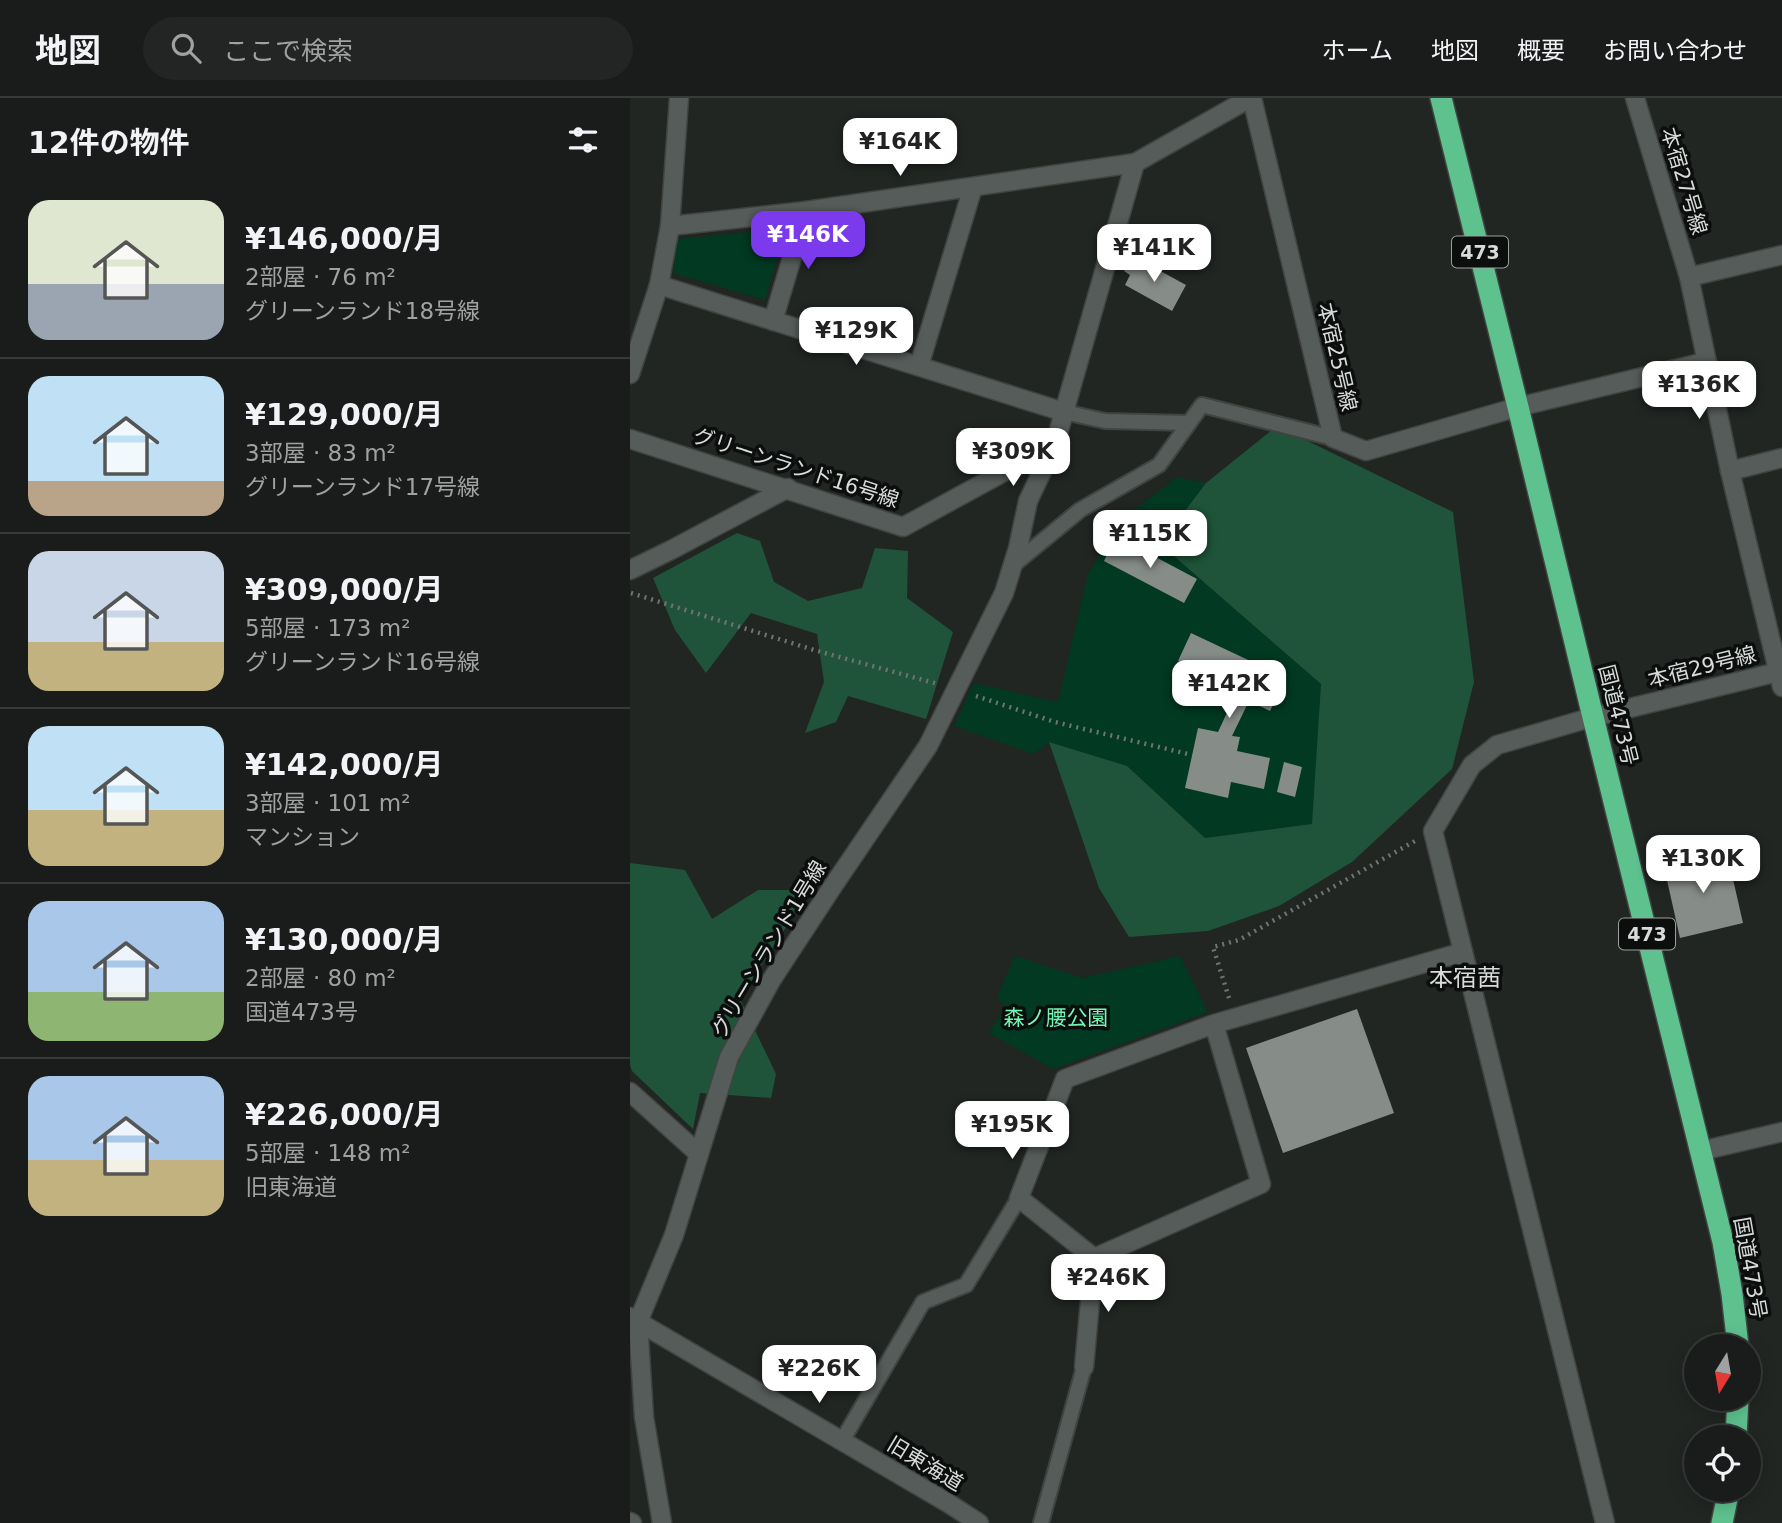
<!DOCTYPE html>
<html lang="ja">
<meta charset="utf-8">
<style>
body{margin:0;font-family:"DejaVu Sans","Noto Sans JP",sans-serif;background:#222523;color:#f1f3f6;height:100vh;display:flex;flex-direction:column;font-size:26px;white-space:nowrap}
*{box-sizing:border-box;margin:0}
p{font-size:23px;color:#9fa1a2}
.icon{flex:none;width:38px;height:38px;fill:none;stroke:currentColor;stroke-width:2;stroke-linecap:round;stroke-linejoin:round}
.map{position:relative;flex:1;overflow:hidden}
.drawer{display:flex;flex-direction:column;background:#191c1a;width:630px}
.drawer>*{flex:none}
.needle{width:46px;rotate:191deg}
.buttons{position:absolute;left:1054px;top:1236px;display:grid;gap:14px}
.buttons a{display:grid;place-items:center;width:77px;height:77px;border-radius:50%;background:#191c1a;box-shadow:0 4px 18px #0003,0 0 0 2px #373a39;font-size:35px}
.price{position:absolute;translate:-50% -60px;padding:0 16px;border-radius:14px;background:#fff;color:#222;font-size:23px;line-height:46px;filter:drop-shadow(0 2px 4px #0008)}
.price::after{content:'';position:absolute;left:50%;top:42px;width:21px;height:16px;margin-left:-10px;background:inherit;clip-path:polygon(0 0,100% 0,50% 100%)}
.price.active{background:#7c3aed;color:#fff}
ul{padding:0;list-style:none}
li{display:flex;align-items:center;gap:21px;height:175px;padding:0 28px}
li+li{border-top:2px solid #373a39}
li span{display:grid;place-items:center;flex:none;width:196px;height:140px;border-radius:21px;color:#555}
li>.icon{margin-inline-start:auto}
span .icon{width:84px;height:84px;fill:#fffc;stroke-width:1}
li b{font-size:30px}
h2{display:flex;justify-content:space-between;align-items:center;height:84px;padding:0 28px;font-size:30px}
header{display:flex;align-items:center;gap:42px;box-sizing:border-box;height:98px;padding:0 35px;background:#191c1a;border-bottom:2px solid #373a39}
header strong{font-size:33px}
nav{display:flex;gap:38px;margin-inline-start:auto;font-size:24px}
.search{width:490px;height:63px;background:#222523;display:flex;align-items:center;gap:18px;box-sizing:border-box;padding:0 24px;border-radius:38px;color:#9fa1a2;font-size:26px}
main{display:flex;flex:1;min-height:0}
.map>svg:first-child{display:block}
.green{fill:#013922}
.forest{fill:#1f543a}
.building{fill:#868c88}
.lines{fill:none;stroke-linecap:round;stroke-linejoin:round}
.lane-casing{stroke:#404441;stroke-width:18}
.street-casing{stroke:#404441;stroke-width:21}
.highway-casing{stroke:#404441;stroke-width:24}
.path{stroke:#6f7371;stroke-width:4.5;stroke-dasharray:2 5;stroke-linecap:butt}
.lane{stroke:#565c59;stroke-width:14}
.street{stroke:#565c59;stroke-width:18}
.highway{stroke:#5ec28f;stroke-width:21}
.labels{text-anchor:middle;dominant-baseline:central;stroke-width:7;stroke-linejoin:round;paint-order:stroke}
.shield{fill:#0c0e0d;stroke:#9b9e9c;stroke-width:2}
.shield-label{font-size:19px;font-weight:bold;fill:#d8dbd9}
.street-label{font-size:21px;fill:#d8dbd9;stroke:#0c0e0d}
.park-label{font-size:21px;fill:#73f5b4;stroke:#0c0e0d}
.quarter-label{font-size:24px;fill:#d8dbd9;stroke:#0c0e0d}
</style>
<header>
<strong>地図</strong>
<div class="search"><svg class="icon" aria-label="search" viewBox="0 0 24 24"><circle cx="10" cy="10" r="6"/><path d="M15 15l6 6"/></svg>ここで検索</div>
<nav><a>ホーム</a><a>地図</a><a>概要</a><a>お問い合わせ</a></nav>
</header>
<main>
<section class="drawer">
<h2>12件の物件<svg class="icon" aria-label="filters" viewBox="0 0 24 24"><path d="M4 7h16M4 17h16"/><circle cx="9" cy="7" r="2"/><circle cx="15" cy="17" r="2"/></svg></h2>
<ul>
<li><span style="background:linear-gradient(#dfe7d0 60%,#9aa5b1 0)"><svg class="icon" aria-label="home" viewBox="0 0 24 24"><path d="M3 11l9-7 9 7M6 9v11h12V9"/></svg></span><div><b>¥146,000/月</b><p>2部屋 · 76 m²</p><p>グリーンランド18号線</p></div></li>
<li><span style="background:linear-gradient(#bfe0f5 75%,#b9a48a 0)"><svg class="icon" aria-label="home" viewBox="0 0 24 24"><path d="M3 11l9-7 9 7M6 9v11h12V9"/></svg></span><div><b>¥129,000/月</b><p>3部屋 · 83 m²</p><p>グリーンランド17号線</p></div></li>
<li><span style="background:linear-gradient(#c9d6e8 65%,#c2b280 0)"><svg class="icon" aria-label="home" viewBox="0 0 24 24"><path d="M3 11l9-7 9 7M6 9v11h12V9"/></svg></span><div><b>¥309,000/月</b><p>5部屋 · 173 m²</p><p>グリーンランド16号線</p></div></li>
<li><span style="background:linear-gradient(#bfe0f5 60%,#c2b280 0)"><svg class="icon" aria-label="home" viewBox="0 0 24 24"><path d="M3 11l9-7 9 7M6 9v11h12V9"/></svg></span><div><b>¥142,000/月</b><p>3部屋 · 101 m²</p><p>マンション</p></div></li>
<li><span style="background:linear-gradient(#a9c7e8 65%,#8fb573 0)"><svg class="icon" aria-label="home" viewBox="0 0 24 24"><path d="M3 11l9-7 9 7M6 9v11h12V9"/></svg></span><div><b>¥130,000/月</b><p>2部屋 · 80 m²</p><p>国道473号</p></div></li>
<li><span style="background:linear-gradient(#a9c7e8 60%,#c2b280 0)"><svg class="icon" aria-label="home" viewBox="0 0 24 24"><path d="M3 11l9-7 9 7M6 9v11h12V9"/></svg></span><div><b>¥226,000/月</b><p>5部屋 · 148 m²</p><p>旧東海道</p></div></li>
</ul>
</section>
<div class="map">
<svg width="1152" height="1425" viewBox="0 0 1152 1425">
<rect width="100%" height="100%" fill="#212623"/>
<g class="green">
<path d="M156,131l-21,71 -92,-27 5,-34z"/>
<path d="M547,379l29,6 -46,61 161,140 -8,140 -108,14 -78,-72 -78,-24 -15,12 -80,-28 20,-43 84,19 30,-128 33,-54z"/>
<path d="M385,858l67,22 98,-22 28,56 -155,57 -64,-36 16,-26 -8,-10z"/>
</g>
<g class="forest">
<path d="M647,328l176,86 21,170 -22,87 -100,93 -73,44 -71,25 -79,6 -30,-49 -50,-146 78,24 78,72 107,-14 9,-140 -161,-140 46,-61z"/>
<path d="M107,435l23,8 14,41 34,19 54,-13 13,-40 33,3 -1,47 46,34 -27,87 -78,-23 -12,26 -31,11 19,-51 -7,-48 -66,-21 -45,60 -31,-43 -22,-52z"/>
<path d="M0,765l55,7 27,49 46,-29h52l-70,109 36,75 -5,24 -71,-5 -7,36 -61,-58 -2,-6z"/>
</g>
<g class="building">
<path d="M503,158l53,29 -14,26 -47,-26 5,-10 -6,-4z"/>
<path d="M486,438l81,43 -13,24 -80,-42z"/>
<path d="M561,535l95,45 -16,33 -21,-10 -17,35 8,1 -3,14 33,7 -6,31 -33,-7 -3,16 -43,-10 13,-60 20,4 20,-43 -60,-28z"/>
<path d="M654,664l18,5 -7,30 -18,-5z"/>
<path d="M1097,755l16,70 -63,15 -16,-71z"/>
<path d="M727,911l37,104 -111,40 -37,-105z"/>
</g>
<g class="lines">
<defs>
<g id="lane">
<path d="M434,314l41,9 84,2"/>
<path d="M382,468l68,-56 79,-45 43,-60 131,33"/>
<path d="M212,1343l81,-139 43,-17 53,-87"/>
<path d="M411,1425l43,-156"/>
</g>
<g id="street">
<path d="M622,0l81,340 33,13 152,-44 187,-45"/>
<path d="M1005,0l54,179 41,194 52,216"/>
<path d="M40,128l136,-15 329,-48 115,-65"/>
<path d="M1059,179l93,-22"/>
<path d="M29,187l405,127"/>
<path d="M143,223l33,-110"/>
<path d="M289,268l54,-179"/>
<path d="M0,276l29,-89 11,-59 9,-128"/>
<path d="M0,341l273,88 152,-83"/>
<path d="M1100,373l52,-13"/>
<path d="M0,472l41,-20 117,-62"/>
<path d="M584,926l47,160 -167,74 -75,-60 46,-119 149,-55 249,-72"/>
<path d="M0,994l69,62"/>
<path d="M1071,1053l81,-19"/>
<path d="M0,1219l318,186 31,20"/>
<path d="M454,1269l10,-109"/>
<path d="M0,1424l2,1"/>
<path d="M32,1425l-18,-106 -6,-95 36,-87 55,-178 43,-78 61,-93 95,-140 76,-153 14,-45 10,-47 27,-57 80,-281"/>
<path d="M975,1425l-172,-692 39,-66 25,-20 96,-28 189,-46"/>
</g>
<g id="highway">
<path d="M811,0l77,309 75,310 130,525 9,52 6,52"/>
<path d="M1106,1339l2,-39"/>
<path d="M1092,1425l7,-34"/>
</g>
</defs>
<use href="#lane" class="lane-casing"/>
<use href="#street" class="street-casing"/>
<use href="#highway" class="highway-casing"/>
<g class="path">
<path d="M1,495l183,57 124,34"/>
<path d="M346,598l79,26 137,33"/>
<path d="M599,900l-16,-51 26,-7 176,-99"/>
</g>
<use href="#lane" class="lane"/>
<use href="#street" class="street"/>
<use href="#highway" class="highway"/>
</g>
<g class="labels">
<g class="shield">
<rect x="822" y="138.5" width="56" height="31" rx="5"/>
<rect x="989" y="820.5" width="56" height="31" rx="5"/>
</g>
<g class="shield-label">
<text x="850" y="154">473</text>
<text x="1017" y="836">473</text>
</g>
<g class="street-label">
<text transform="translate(1054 83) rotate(73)">本宿27号線</text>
<text transform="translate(707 259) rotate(77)">本宿25号線</text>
<text transform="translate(166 370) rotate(18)">グリーンランド16号線</text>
<text transform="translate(1072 569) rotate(-14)">本宿29号線</text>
<text transform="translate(988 617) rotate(76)">国道473号</text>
<text transform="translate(139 851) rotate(-59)">グリーンランド1号線</text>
<text transform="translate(1120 1170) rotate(80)">国道473号</text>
<text transform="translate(295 1366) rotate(31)">旧東海道</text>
</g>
<g class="park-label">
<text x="426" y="920">森ノ腰公園</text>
</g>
<g class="quarter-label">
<text x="835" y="880">本宿茜</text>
</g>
</g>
</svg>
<div class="buttons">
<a><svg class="needle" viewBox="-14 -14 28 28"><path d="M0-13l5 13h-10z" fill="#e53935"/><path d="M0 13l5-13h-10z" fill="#9fa1a2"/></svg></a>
<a><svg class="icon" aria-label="locate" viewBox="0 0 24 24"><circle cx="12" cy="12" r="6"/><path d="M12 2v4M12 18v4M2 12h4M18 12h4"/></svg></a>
</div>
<b class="price" style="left:270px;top:80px">¥164K</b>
<b class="price active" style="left:178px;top:173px">¥146K</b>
<b class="price" style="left:524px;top:186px">¥141K</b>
<b class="price" style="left:226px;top:269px">¥129K</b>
<b class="price" style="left:1069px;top:323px">¥136K</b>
<b class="price" style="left:383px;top:390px">¥309K</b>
<b class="price" style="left:520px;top:472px">¥115K</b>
<b class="price" style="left:599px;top:622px">¥142K</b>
<b class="price" style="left:1073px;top:797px">¥130K</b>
<b class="price" style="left:382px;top:1063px">¥195K</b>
<b class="price" style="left:478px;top:1216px">¥246K</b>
<b class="price" style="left:189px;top:1307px">¥226K</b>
</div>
</main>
